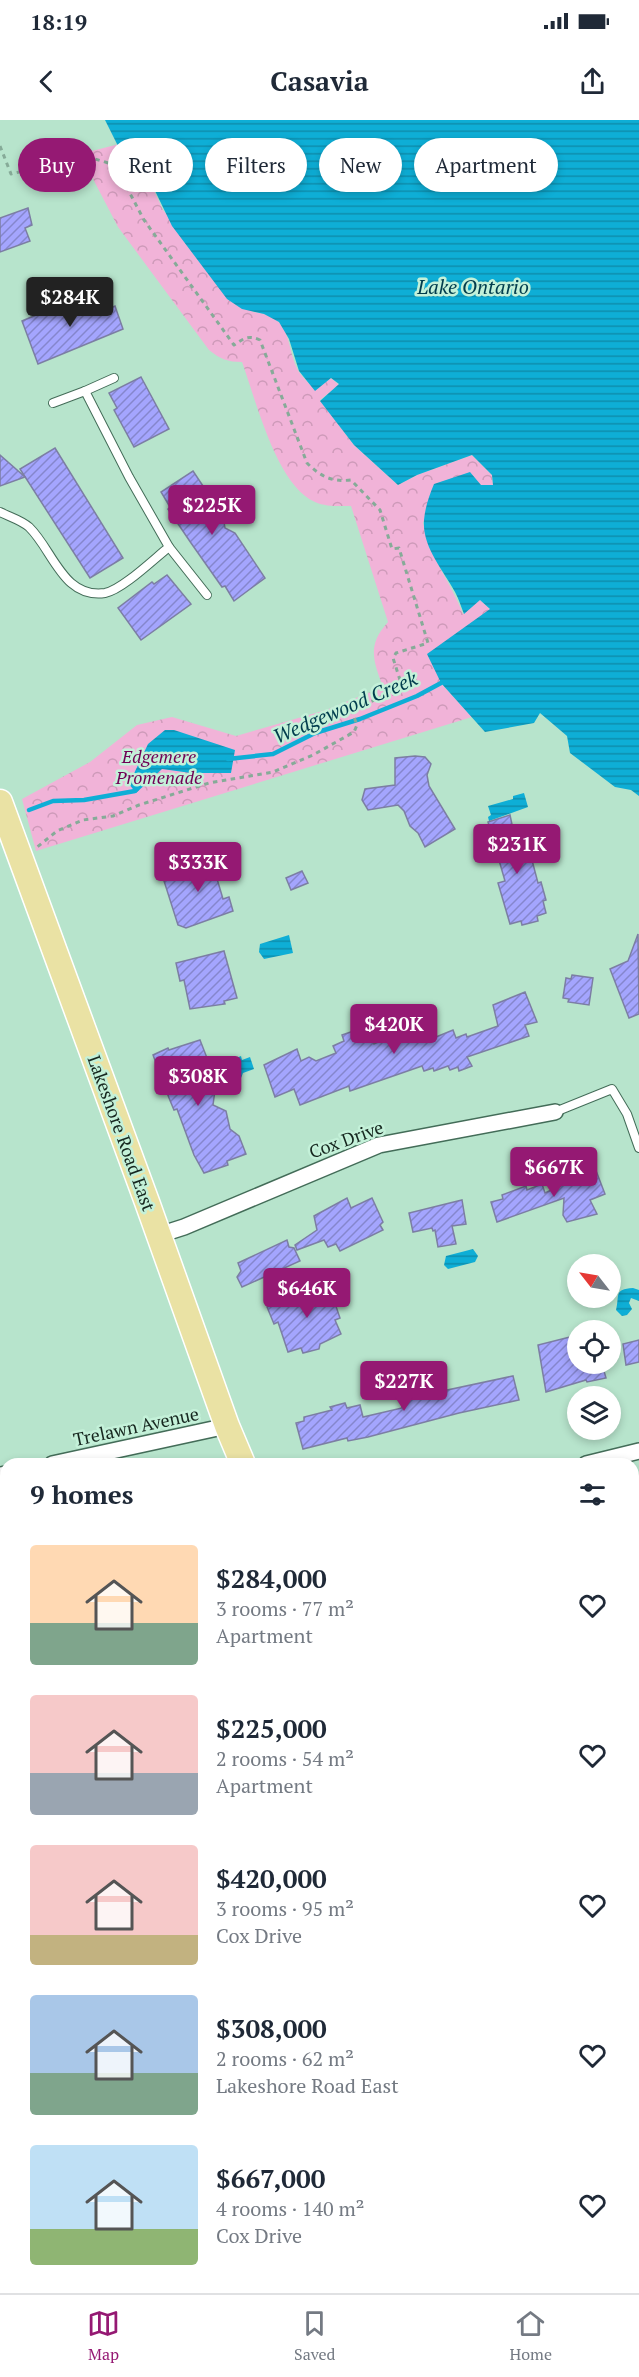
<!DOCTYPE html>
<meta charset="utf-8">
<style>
body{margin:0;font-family:"PT Serif",serif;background:#f6f6f7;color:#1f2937;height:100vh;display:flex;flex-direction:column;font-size:22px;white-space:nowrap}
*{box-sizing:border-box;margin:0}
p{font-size:20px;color:#747a83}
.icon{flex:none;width:33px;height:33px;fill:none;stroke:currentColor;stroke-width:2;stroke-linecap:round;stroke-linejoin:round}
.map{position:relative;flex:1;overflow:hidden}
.drawer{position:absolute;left:0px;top:1338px;width:639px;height:836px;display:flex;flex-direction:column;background:#fff;border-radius:18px 18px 0 0;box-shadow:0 3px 9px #0003}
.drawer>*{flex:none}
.hud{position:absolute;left:18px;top:18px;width:603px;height:54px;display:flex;gap:12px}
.needle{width:39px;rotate:301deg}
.fabs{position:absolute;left:567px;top:1134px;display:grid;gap:12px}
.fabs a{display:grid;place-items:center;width:54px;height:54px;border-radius:50%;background:#fff;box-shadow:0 3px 9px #0003;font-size:30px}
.price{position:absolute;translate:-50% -51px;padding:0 14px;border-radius:6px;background:#951973;color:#fff;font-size:20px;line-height:39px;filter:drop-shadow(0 2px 3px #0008)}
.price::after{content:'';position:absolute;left:50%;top:36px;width:18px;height:14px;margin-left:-9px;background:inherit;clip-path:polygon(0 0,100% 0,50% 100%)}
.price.on{background:#222;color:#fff}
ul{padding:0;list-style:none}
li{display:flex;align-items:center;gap:18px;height:150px;padding:0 30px}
li span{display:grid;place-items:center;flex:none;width:168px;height:120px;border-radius:6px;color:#555}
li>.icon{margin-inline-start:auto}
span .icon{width:72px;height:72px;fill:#fffc;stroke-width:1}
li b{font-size:26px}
h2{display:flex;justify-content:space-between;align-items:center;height:72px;padding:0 30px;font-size:26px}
.chip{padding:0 21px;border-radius:27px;background:#fff;box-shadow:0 3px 9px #0003;font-size:21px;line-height:54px}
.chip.on{background:#951973;color:#fff}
.status{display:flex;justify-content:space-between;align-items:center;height:42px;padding:0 30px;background:#fff;direction:ltr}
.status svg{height:16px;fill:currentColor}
header{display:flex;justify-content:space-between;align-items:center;height:78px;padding:0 30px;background:#fff;font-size:27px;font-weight:800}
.menu{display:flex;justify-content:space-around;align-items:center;height:84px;border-top:2px solid #e0e1e3;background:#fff;font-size:16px;color:#747a83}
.menu a{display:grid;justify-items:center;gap:3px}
.menu .on{color:#951973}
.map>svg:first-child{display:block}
.park{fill:url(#park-crowns)}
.water{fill:url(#water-rules)}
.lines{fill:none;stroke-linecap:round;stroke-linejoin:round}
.stream{stroke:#0eaed6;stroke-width:4.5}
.building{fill:url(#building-hatch);stroke:#7c7ea3;stroke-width:1.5}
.lane-casing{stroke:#436c58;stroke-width:10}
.street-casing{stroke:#436c58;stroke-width:18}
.primary-casing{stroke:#fff;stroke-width:27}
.path{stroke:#86ab98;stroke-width:3;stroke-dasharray:4.5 4.5;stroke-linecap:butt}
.lane{stroke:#fff;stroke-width:8}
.street{stroke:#fff;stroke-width:15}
.primary{stroke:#eae2a4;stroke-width:24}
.labels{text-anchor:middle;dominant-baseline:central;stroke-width:5;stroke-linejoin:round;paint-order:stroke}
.park-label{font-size:18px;font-style:italic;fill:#700055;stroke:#c4f1d9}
.street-label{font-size:18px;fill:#16271f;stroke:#c4f1d9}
.water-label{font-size:20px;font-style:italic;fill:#003c4d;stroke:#c4f1d9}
</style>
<div class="status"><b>18:19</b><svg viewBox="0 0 49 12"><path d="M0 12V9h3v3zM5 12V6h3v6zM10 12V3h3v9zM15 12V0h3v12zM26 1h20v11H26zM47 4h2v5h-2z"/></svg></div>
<header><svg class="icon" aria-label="back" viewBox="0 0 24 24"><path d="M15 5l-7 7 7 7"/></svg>Casavia<svg class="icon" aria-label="share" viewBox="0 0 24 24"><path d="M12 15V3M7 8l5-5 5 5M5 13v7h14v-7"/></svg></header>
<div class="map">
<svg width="639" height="2173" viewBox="0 0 639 2173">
<defs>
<pattern id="park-crowns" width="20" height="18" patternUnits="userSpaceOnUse" patternTransform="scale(1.5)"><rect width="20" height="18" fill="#f1b3d8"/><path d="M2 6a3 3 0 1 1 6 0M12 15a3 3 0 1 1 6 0" fill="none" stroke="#ce9ab9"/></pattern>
<pattern id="water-rules" width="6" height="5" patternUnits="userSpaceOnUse" patternTransform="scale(1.5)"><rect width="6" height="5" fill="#0eaed6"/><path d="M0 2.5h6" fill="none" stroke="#0d8ead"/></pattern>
<pattern id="building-hatch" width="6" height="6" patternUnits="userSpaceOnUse" patternTransform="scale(1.5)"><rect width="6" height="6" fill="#a4a5fe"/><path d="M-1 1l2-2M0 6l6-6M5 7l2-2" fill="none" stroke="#8586cd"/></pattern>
</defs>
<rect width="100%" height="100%" fill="#b7e4cc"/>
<g class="park">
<path d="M131,21l32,69 90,102c42,5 31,33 46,60 4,6 11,12 16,18l16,-12 8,7 -19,15 34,45 44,40 19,-10 55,-20 20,20 1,10h-12l-58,37c6,35 28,60 40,92l17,-14 10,9 -49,74 31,34 -436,134 -14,-52 68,-37 47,-37 35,-8 64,19 90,-26 57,-23c-10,-27 -16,-42 5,-65l-37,-116c-12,0 -25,1 -36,-4 -39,-17 -59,-102 -73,-140 -14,0 -22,-3 -33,-12l-91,-123 -38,-73z"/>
<path d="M639,1957v206l-6,3v-208z"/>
</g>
<g class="water">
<path d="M105,0h534v676l-8,-6 -16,-3 -45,-34 -3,-17 -27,-23 -6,10 -49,9 -44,-49 -14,-29 63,-45 -10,-9 -16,14c-3,-7 -5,-15 -9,-22 -12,-22 -33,-45 -31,-72 1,-12 5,-24 10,-36l36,-12 11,13h12l-1,-10 -20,-20 -55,20 -19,10 -44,-40 -34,-44 19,-17 -8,-6 -16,13 -16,-20 -10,-32 -10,-17 -15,-8 -22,-5 -15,-10 -55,-73 -41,-85 -13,5z"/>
<path d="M165,610h9l61,20 -4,23h-40l-29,-4 -26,24 -7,-9 19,-40z"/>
<path d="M524,673l4,14 -39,14 -1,-4 3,-2 -3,-9 25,-7v-3z"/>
<path d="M554,711l3,1 3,9 -3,3 -20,5 -7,-3 4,-9z"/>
<path d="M289,815l4,18 -29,6 -5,-7 1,-8z"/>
<path d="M241,936l1,4 8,-3 4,12 -11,4 -2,5 -3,1 -4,-3 -9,4 -6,-15z"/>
<path d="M473,1129l5,7 -3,6 -27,7 -4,-4 2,-9z"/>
<path d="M633,1168l6,2v11l-8,-3 -2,5 3,6 -5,6 -5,1 -6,-6c4,-14 -3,-21 17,-22z"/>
</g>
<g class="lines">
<g class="stream">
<path d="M228,639l45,-5 42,-21 45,-14 57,-23 24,-13"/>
<path d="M29,690l24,-9 31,-1 51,-9 3,-4"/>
</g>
</g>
<g class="building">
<path d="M28,88l4,17 -7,3 5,13 -30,11v-34z"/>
<path d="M101,177l6,13 8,-4 8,23 -85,35 -16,-43 31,-13 4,4z"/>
<path d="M141,257l28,52 -35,18 -20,-37 3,-2 -8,-15z"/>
<path d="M55,328l68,110 -33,20 -70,-109z"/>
<path d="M0,335l25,22 -25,9z"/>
<path d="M193,351l30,45 2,12 10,5 30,45 -31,23 -9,-15 -3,1 -31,-44 -23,-34 2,-2 -9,-15z"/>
<path d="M167,455l24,29 -50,36 -23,-32 34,-26 2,2z"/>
<path d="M415,636l10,1 6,7 -4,11 2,11 26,43 -30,18 -7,-14 -8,-7 -6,-15 -6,-6 -30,5 -6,-10 3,-11 30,-4v-27z"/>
<path d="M510,695l4,19 4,-1 9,28 5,-1 6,23 3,-1 5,18 -3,1 3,12 -9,3 1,5 -16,4 -1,-4 -11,3 -12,-41 7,-2 -17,-59z"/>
<path d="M223,735l5,12 -13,5 8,27 6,-2 4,14 -47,17 -8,-3 -14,-44 7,-9z"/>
<path d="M302,751l6,12 -17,7 -5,-12z"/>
<path d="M638,814l1,80 -10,4 -19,-49 18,-8z"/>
<path d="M224,831l13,47 -13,3 1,3 -35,5 -6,-29 -4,1 -4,-18z"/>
<path d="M572,855l21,3 -4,27 -21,-3 1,-3 -6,-1 3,-20 5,1z"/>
<path d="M525,872l12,30 -12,3 4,11 -62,21 5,9 -13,5 -1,-4 -8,3 -2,-4 -14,5 -1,-3 -9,3 -2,-5 -72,25 -1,-5 -49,19 -6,-16 -19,8 -11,-32 33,-16 4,12 8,-4 7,4 20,-8 -3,-7 11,-5 -2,-6 26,-9 6,18 13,-6 2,5 31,-11 2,6 13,-4 1,3 17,-7 3,8 10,-4 1,3 31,-11 -5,-21z"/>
<path d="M200,920l9,23 -15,7 19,15 2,5 -2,15 13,6 4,18 9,7 7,18 -19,7 1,4 -24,8 -10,-18 -17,-46 -3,1 -5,-12 -16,-43 15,-7 1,2 6,-2z"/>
<path d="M595,1048l10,26 -15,6 7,14 -30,8 -4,-7 1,-17 -67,24 -6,-20 12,-3 -1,-4 24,-9 1,4 15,-6 3,9 28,-13 -1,-4z"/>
<path d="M347,1078l4,10 21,-10 11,24 -3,3 3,5 -43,21 -4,-7 -8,3 -4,-7 -27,10 -2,-5 22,-15 -3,-14z"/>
<path d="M462,1080l4,24 -14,2 4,18 -18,3 -3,-17 -2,1 -1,-3 -19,4 -4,-19z"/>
<path d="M287,1120l2,7 5,1 6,13 -58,26 -5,-10 4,-6 -3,-8z"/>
<path d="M328,1163l12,35 -5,2 6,14 -21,10 -1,5 -16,4 -2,-5 -13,4 -10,-30 -4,2 -7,-17z"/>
<path d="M570,1217v2l8,-2v27h24l4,14 -19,4 -1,-2 -40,12 -8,-47z"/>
<path d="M639,1220v22l-13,3 -3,-21z"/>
<path d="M513,1256l6,24 -60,13 -91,24 -20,4 -1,-3 -44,11 -7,-26 8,-2v-4l28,-7 -2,-3 15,-4 2,5 13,-3 3,12 39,-9 -1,-9 19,-5 -3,-10 14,-3 2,12z"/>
</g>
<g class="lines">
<defs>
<g id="lane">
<path d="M85,271l29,-13"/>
<path d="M0,392c10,5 21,8 29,15 24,23 34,72 76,66 17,-3 50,-35 64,-46l-40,-70 -44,-86 -32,12"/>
<path d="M169,427l38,48"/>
<path d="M555,992l57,-23 15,25 12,34"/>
</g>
<g id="street">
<path d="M159,1115l25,-8 195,-82 176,-33"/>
<path d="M52,1344l175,-38"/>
<path d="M586,1344l53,-13"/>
<path d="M0,1355l6,-1"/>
<path d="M0,1612l6,-1"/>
<path d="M633,1623l6,-2"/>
<path d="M0,1885l6,-1"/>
<path d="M633,1937l6,-2"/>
<path d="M0,2156l6,-1"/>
<path d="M123,2168l1,5"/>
<path d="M387,2168l3,5"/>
</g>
<g id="primary">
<path d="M0,682l147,400 80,224 16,38"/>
<path d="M561,2168l2,5"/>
</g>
</defs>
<use href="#lane" class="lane-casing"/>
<use href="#street" class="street-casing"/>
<use href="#primary" class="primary-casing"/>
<path class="path" d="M0,26l11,28 74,-18 30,9 29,55 90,125c10,-7 15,-10 26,-5l47,123c14,14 25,19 44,17l29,30 12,39 7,-1 29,95 -32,10 -3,5 7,22c-9,17 -32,22 -49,29l6,16 -3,7 -41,23 -40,17 -64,11 -70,22 -26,11 -30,4 -26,11 -21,17"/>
<use href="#lane" class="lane"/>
<use href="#street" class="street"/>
<use href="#primary" class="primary"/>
</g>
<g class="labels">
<g class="park-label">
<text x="159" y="636">Edgemere<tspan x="159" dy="21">Promenade</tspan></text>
</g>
<g class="street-label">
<text transform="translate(122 1013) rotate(70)">Lakeshore Road East</text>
<text transform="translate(346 1019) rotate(-20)">Cox Drive</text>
<text transform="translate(136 1306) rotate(-12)">Trelawn Avenue</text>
</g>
<g class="water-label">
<text x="473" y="166">Lake Ontario</text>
<text transform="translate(345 587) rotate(-23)">Wedgewood Creek</text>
</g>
</g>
</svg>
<div class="fabs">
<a><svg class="needle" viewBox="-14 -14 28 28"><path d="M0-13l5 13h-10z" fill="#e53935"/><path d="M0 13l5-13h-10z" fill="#747a83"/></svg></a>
<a><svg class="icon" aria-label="locate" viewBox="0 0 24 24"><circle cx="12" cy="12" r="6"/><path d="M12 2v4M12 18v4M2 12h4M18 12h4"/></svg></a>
<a><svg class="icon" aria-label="layers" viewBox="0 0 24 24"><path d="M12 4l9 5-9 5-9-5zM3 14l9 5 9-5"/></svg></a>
</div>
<b class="price on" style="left:70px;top:208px">$284K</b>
<b class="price" style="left:212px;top:416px">$225K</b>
<b class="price" style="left:517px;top:755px">$231K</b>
<b class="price" style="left:198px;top:773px">$333K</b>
<b class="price" style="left:394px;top:935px">$420K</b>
<b class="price" style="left:198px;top:987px">$308K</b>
<b class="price" style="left:554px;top:1078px">$667K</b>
<b class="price" style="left:307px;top:1199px">$646K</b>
<b class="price" style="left:404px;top:1292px">$227K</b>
<div class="hud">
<a class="chip on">Buy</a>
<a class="chip">Rent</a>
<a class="chip">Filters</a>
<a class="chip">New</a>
<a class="chip">Apartment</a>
</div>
<section class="drawer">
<h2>9 homes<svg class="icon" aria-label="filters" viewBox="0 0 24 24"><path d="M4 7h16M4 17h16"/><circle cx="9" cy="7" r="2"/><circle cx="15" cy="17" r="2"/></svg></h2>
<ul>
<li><span style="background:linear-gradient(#ffd9b3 65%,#7fa58c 0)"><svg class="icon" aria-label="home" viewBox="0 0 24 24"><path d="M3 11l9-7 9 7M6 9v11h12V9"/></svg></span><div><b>$284,000</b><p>3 rooms · 77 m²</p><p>Apartment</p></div><svg class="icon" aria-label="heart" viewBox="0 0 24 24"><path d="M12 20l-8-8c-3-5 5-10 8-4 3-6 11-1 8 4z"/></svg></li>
<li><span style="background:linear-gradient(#f6c9c9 65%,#9aa5b1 0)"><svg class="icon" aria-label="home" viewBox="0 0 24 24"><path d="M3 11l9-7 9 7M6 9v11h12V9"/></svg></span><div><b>$225,000</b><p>2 rooms · 54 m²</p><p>Apartment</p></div><svg class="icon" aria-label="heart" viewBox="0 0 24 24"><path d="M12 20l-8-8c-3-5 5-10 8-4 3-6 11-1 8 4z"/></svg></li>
<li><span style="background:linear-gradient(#f6c9c9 75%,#c2b280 0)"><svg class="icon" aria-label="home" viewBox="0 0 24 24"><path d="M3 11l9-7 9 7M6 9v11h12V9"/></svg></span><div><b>$420,000</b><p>3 rooms · 95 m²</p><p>Cox Drive</p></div><svg class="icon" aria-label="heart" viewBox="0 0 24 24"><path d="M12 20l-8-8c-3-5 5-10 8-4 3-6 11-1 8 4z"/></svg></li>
<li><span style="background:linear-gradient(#a9c7e8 65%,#7fa58c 0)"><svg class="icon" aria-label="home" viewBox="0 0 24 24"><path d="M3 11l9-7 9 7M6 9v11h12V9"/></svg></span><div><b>$308,000</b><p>2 rooms · 62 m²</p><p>Lakeshore Road East</p></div><svg class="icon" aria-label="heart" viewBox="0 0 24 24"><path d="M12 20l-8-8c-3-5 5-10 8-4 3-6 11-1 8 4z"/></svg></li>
<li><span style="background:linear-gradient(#bfe0f5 70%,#8fb573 0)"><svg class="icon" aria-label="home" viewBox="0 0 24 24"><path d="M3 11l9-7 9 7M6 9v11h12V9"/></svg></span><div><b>$667,000</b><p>4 rooms · 140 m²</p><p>Cox Drive</p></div><svg class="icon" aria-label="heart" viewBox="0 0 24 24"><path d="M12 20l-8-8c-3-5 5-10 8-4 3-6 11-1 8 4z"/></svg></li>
</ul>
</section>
</div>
<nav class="menu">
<a class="on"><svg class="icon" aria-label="map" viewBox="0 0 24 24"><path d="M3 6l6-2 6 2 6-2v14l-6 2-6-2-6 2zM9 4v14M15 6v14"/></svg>Map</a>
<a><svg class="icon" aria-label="saved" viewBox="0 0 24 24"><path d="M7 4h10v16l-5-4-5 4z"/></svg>Saved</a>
<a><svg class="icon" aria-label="home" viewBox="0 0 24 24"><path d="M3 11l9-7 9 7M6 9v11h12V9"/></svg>Home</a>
</nav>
